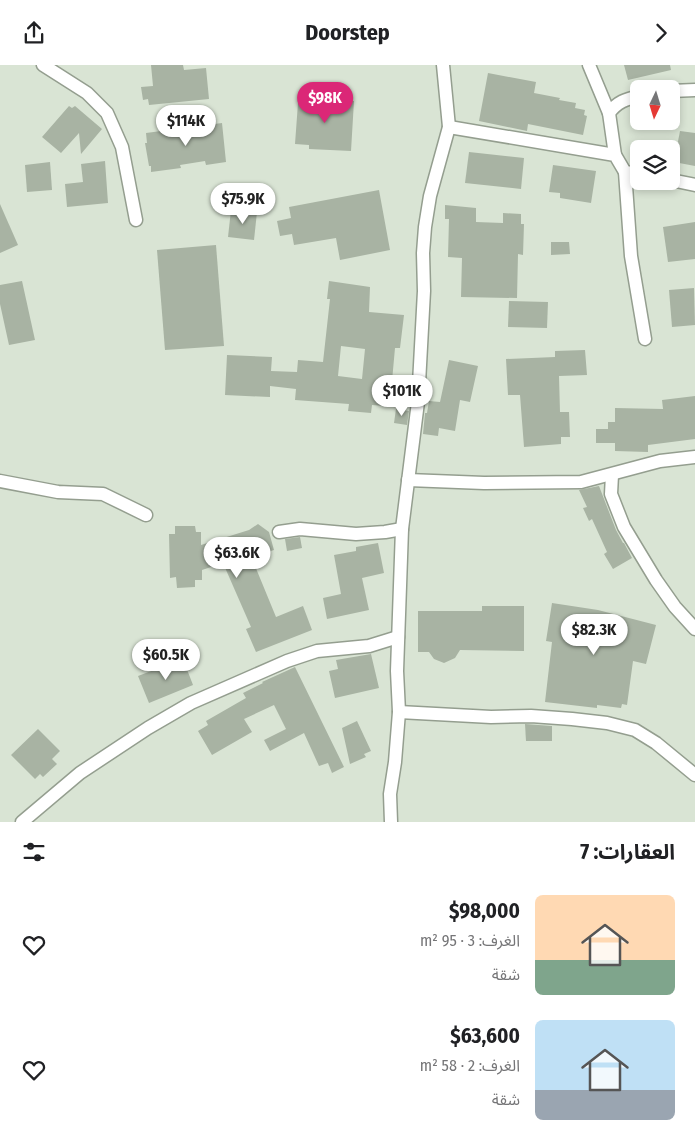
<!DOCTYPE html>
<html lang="ar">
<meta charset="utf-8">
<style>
body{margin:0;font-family:"Fira Sans Condensed","Noto Sans Arabic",sans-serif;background:#f2f2f2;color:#202124;direction:rtl;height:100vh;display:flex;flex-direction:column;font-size:19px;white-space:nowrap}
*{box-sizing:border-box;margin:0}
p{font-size:16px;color:#757577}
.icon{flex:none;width:28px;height:28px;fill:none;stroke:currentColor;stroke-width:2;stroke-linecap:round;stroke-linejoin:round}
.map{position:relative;height:757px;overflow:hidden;direction:ltr}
.drawer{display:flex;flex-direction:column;background:#fff;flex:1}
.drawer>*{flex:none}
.needle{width:32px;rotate:184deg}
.tools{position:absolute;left:630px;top:15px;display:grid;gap:10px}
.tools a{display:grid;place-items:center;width:50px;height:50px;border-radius:8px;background:#fff;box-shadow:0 2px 8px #0003;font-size:25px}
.price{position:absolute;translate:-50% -42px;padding:0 11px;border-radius:18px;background:#fff;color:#222;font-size:16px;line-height:32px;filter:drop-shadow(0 1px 2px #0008)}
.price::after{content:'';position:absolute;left:50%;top:30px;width:15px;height:11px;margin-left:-8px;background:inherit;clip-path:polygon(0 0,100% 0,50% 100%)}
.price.on{background:#db2777;color:#fff}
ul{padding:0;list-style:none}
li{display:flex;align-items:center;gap:15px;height:125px;padding:0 20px}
li span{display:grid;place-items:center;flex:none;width:140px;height:100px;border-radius:8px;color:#555}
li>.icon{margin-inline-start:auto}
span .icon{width:60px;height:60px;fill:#fffc;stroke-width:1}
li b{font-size:21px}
h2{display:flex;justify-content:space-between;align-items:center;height:60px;padding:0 20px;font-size:21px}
header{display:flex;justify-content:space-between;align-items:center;height:65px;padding:0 20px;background:#fff;font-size:22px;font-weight:700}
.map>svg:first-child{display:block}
.building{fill:#a8b3a3;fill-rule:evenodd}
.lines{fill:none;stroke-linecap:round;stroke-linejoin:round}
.street-casing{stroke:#949e8f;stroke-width:15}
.street{stroke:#fff;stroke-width:12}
</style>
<header><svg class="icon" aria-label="forward" viewBox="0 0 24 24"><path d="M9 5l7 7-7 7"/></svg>Doorstep<svg class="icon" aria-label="share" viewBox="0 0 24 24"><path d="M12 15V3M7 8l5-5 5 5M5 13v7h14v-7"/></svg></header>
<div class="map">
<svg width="695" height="757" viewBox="0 0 695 757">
<rect width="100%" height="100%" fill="#d9e4d4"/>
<g class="building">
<path d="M151,0h32l1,5 22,-2 3,31 -60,6 -1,-6 -5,1 -2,-13 12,-1z"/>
<path d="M624,0h46l1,5 -43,10z"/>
<path d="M488,8l48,9 -2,11 26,5 -1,2 17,3 -1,5 10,2 -1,5 3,1 -4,19 -55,-11 -1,7 -48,-10z"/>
<path d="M304,33l50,3 -3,50 -42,-2v-4l-14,-1 3,-41h5z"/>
<path d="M69,41l3,2 3,-2 27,23 -21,25 -2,-21 -18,20 -19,-16z"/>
<path d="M222,58l4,39 -20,3 -1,-4 -25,4 1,3 -30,4v-6h-2l-4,-23h2l-1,-10z"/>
<path d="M680,66l15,2v33l-21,-4z"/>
<path d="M469,87l55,6 -3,31 -56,-6z"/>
<path d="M105,96l3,42 -41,4 -2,-23 18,-2 -2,-18z"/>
<path d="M50,97l2,28 -25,2 -2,-27z"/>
<path d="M553,100l43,6 -5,32 -31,-5v-5l-11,-1z"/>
<path d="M379,125l11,60 -50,10 -4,-22 -42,7 -2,-11 -12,2 -3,-15 14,-3 -2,-11z"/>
<path d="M0,139l18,41 -18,8z"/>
<path d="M445,140l31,3v14l27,1v-10l18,1v10h3l-1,31 -5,-1 -1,44 -56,-1 1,-39 -14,-1 1,-38h-4z"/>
<path d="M231,145l26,2 -3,28 -26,-3z"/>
<path d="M695,157v37l-27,3 -5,-35z"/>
<path d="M551,177h18l1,12 -19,1z"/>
<path d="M216,180l8,101 -59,4 -8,-100z"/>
<path d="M22,216l13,59 -26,5 -9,-41v-19z"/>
<path d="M329,216l41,6 -1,25 35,3 -4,33h-5l-3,33h-5l-2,25 -13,-1 -1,8 -23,-2 1,-7 -54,-4 1,-11 -26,-3v11l-45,-2 2,-40 45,2 -1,14 26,1 1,-12 25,2 7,-63h-3zM341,281l24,3 -3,30 -24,-3z"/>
<path d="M694,223l1,37 -23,2 -3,-37z"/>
<path d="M509,236l39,1 -1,26 -39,-1z"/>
<path d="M585,285l2,25 -28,1 1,36h9l1,25h-9v7l-37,3 -4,-52h-12l-2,-36 49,-2v-6z"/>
<path d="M449,295l29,6 -8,36 -10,-2 -5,31 -16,-3 -1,8 -15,-2 2,-21h2l2,-12 11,1z"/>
<path d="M695,331v43l-47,6v7l-33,-1v-8h-19v-14h12v-7h7v-14l48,1 -1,-9z"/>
<path d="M396,344l13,2 -2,14 -13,-2z"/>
<path d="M599,421l17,44 7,13h1l8,15 -19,11 -9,-15 3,-2 -15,-33 -3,2 -6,-13 4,-1 -8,-17z"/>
<path d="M258,459l11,8 5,18 -20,6 1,5h-2l23,56 27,-11 9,24 -56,22 -10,-23 5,-2 -28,-64 -21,7v10h-7v7l-18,1 -1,-11 -6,1 -1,-44h6v-8h20l1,6h5v13l48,-15z"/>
<path d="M300,472l2,11 -15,3 -2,-12z"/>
<path d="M378,478l6,30 -22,5 7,32 -42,9 -4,-21 18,-4 -7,-39 22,-4v-4z"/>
<path d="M552,538l46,7 58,15 -10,39 -13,-3 -6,44 -5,-1 -1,4 -24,-3v3l-52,-6 7,-60 -6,-1z"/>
<path d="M482,541h42v45l-64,-1 -5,8 -11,5 -10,-4 -5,-7h-11v-41h64z"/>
<path d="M371,589l8,34 -44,10 -6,-27 9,-2 -2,-9z"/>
<path d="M183,594l10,26 -44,18 -11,-27z"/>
<path d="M295,602l49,100 -12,6 -4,-10 -9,3 -15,-33 -34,18 -6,-11 22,-11 -12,-24 -30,14 8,13 -40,23 -14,-24 10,-6 -2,-4 40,-23 -3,-5 20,-10 -1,-1z"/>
<path d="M357,656l14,30 -7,3 2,3 -16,7 -8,-36z"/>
<path d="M525,659l27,2v15h-26z"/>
<path d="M38,664l22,22 -8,8 5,5 -14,13 -3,-3 -5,5 -24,-24z"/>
</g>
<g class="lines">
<defs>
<g id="street">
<path d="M43,0l44,28 20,20 15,34 14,73"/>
<path d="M589,0l20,48"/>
<path d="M671,26l24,-1"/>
<path d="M449,62l166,28 10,17 14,2"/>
<path d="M615,90l-6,-42c8,-11 17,-14 30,-17"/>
<path d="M625,107l6,84 14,83"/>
<path d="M671,115l24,5"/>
<path d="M612,410l-1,19 13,33 32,53 19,27 20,22"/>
<path d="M408,415l76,3 97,-1 79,-21 35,-4"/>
<path d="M0,416l58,11 45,2 43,21"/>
<path d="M279,467l21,-3 56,5 29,-2 17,-3"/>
<path d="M399,647l92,5 40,-1 41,3 35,4 28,7 21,13 39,32"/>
<path d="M22,757l58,-49 68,-45 43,-25 96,-42 30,-10 52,-5 29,-9"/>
<path d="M391,757l-1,-28 5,-32 4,-50 -2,-41 5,-142 16,-127 6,-111 -1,-38 2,-26 5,-31 19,-69 -6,-62"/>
</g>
</defs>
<use href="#street" class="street-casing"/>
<use href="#street" class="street"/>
</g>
</svg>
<div class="tools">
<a><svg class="needle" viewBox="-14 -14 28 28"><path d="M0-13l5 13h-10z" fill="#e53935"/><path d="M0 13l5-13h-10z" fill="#757577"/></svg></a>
<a><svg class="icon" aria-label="layers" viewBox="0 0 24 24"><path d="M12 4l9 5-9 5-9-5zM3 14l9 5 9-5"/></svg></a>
</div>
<b class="price on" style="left:325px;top:59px">$98K</b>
<b class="price" style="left:186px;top:82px">$114K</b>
<b class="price" style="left:243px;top:160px">$75.9K</b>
<b class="price" style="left:402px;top:352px">$101K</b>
<b class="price" style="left:237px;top:514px">$63.6K</b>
<b class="price" style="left:594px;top:591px">$82.3K</b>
<b class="price" style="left:166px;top:616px">$60.5K</b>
</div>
<section class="drawer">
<h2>العقارات: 7<svg class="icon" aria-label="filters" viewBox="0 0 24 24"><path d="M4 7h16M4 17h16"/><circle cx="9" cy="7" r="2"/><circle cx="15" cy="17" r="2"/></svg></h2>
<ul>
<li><span style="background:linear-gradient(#ffd9b3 65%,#7fa58c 0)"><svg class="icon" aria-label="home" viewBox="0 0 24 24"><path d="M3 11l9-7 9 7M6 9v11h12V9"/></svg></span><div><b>$98,000</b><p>الغرف: 3 · 95 m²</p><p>شقة</p></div><svg class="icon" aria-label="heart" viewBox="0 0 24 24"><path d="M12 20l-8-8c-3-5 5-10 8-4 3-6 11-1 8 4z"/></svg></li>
<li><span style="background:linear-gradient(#bfe0f5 70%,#9aa5b1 0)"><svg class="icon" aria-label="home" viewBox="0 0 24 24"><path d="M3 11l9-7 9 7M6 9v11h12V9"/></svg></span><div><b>$63,600</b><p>الغرف: 2 · 58 m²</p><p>شقة</p></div><svg class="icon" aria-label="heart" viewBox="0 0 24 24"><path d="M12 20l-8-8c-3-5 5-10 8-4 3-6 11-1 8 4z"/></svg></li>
</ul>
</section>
